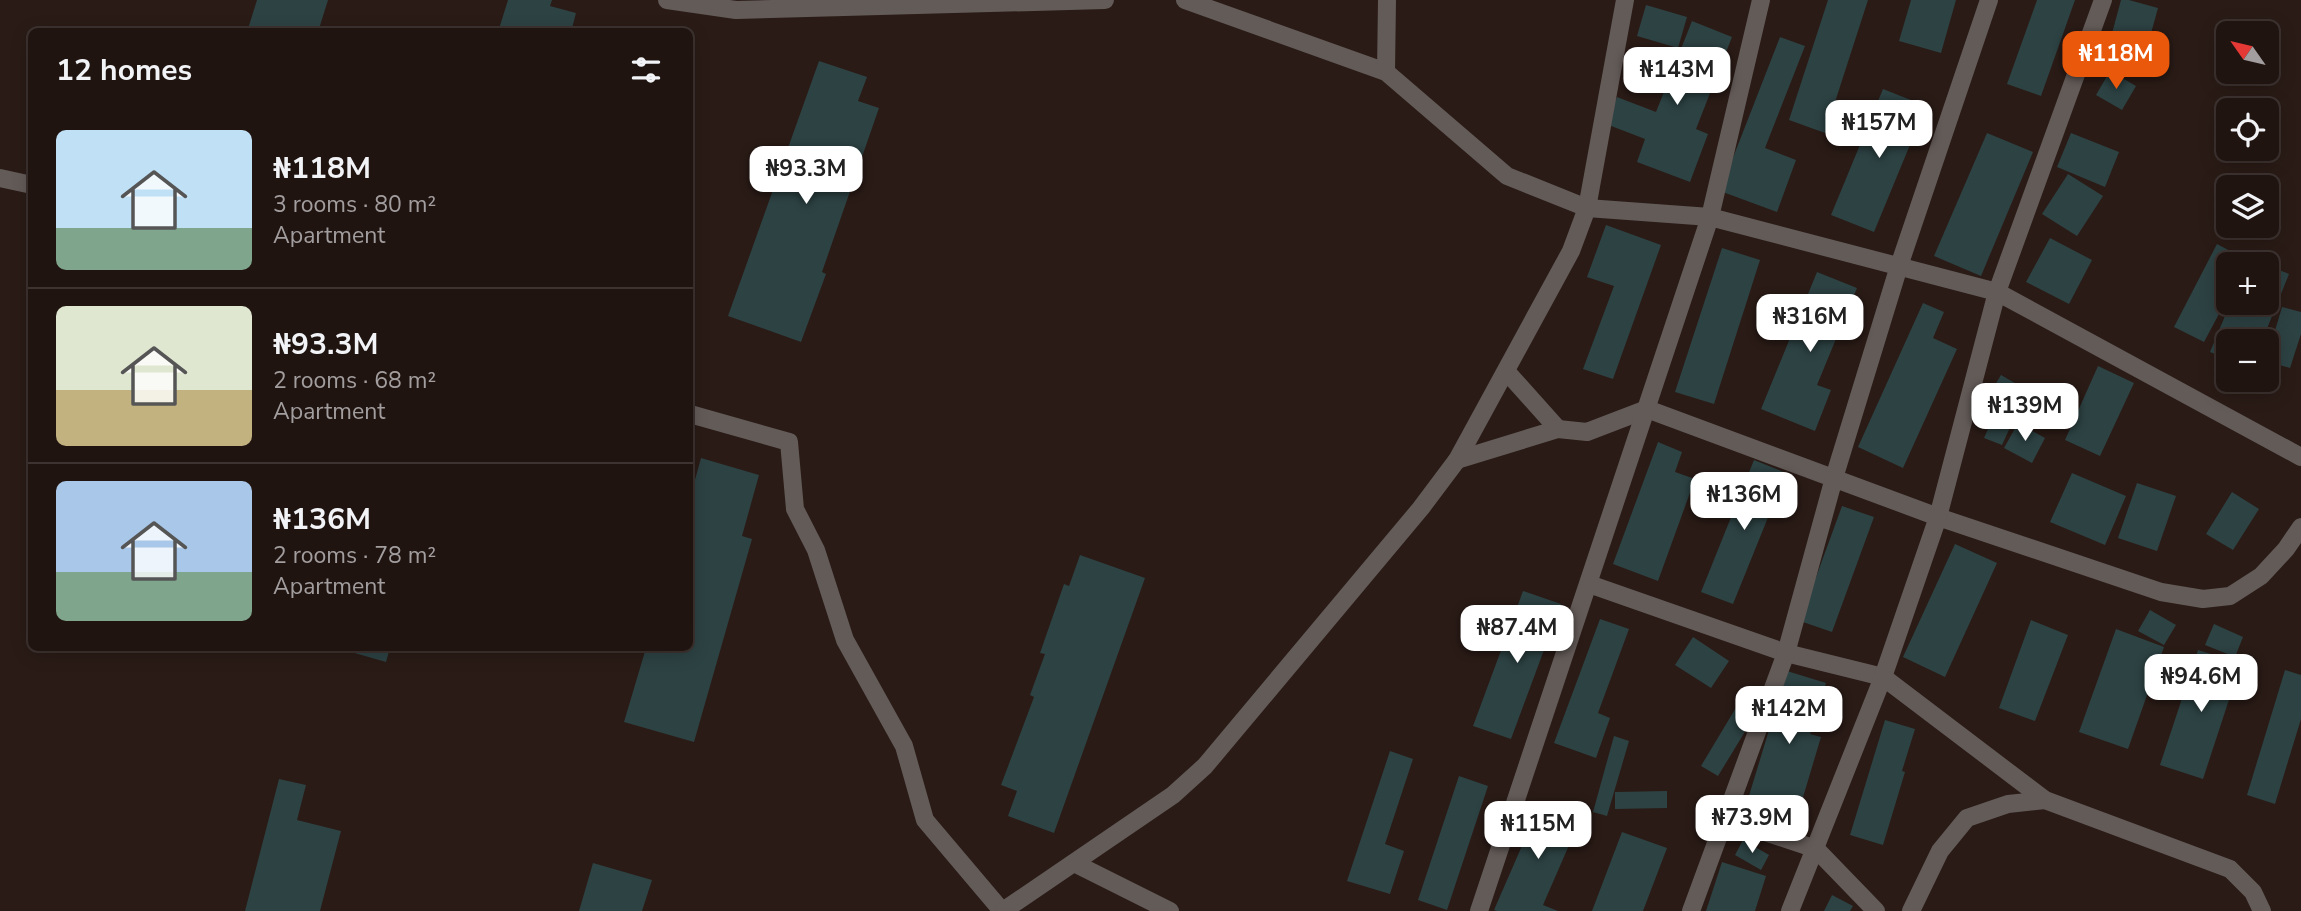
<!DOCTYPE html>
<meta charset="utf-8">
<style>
body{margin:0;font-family:"Nunito Sans",sans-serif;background:#281d19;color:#f1f3f6;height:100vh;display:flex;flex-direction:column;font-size:26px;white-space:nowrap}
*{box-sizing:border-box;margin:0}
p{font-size:23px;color:#a29e9f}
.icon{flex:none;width:38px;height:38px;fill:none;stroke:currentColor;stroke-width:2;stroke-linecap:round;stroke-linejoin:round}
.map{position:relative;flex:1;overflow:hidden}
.panel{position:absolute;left:28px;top:28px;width:665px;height:623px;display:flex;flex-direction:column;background:#201410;border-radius:10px;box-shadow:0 4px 18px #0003,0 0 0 2px #3d3330}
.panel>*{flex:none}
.needle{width:46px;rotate:304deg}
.buttons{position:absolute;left:2216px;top:21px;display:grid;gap:14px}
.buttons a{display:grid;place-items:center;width:63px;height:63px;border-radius:10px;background:#201410;box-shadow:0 4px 18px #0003,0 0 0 2px #3d3330;font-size:35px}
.price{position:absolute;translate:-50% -60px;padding:0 16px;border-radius:14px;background:#fff;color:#222;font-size:23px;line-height:46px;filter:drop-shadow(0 2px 4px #0008)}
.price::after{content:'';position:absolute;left:50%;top:42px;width:21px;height:16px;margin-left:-10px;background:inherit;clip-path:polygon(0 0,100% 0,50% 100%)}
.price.active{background:#ea580c;color:#fff}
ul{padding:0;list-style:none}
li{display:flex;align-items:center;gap:21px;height:175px;padding:0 28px}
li+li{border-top:2px solid #3d3330}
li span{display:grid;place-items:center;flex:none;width:196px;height:140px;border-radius:10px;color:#555}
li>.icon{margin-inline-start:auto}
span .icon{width:84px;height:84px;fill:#fffc;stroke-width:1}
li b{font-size:30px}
h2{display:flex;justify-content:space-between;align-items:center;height:84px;padding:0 28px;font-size:30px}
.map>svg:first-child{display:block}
.building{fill:#2d4243}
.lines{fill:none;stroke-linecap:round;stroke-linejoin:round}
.street{stroke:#635b58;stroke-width:18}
</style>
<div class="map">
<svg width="2301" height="911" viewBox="0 0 2301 911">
<rect width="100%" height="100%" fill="#2a1b16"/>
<g class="building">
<path d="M257,0h71l-10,32h-71z"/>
<path d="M508,0h44l-2,6 26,7 -5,19h-73z"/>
<path d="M1828,0h40l-43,133 -36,-13z"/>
<path d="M1911,0h45l-15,53 -42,-12z"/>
<path d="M2037,0h38l-34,96 -34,-12z"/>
<path d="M2121,0h8l29,8 -18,65 -36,-10z"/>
<path d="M1646,5l41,12 -9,31 -41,-12z"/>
<path d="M1692,21l40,16 -36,92 12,5 -18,48 -53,-20 8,-23 -39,-15 11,-27 39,15z"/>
<path d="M1780,37l25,9 -40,102 31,12 -19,52 -57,-21z"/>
<path d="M819,61l48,16 -9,24 21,7 -57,164 4,2 -25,68 -73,-26z"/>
<path d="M2110,71l26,15 -14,24 -26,-15z"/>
<path d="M1883,89l43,17 -52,126 -43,-17z"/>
<path d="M1987,133l46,19 -52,124 -47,-20z"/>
<path d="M2071,133l48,19 -14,35 -48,-20z"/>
<path d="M2068,174l35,22 -26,40 -35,-22z"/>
<path d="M1606,225l55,20 -48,134 -30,-10 31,-83 -27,-9z"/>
<path d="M2050,238l42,22 -23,44 -43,-22z"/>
<path d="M2217,244l30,16 -2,4h-17v33l-24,45 -30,-15z"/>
<path d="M1722,248l38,12 -46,144 -39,-12z"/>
<path d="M2266,265l23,9 -27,67h-34v18l-18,-7 20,-48 8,4 2,-5h26z"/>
<path d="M1817,272l40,16 -40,97 14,5 -16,41 -54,-22z"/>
<path d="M1923,303l21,9 -11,26 24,11 -54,119 -45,-21z"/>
<path d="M2282,307l19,5v22l-11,34 -24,-7z"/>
<path d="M2098,366l36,17 -34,73 -35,-16z"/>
<path d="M2001,375l26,15 -14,24 -26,-16z"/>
<path d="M1995,413l18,8 -11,24 -18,-7z"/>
<path d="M2018,423l27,15 -13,25 -28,-15z"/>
<path d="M1658,442l24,10 -7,20 20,7 -37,102 -45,-17z"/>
<path d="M701,458l58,17 -17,61 10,3 -58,203 -70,-20 22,-74h44v-150z"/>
<path d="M1754,460l32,13 -53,131 -32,-12z"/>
<path d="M2072,473l54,23 -21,49 -55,-23z"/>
<path d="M2137,483l39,13 -19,55 -39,-13z"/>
<path d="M2232,492l27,17 -26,41 -27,-16z"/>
<path d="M1842,506l32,11 -42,115 -32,-11z"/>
<path d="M1955,544l42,19 -52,114 -42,-20z"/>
<path d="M1080,555l65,23 -91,255 -46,-17 9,-25 -16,-6 33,-88 -4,-2 15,-41 -5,-1 24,-69 5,2z"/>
<path d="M1523,591l38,13 -50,135 -38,-13z"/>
<path d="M2150,610l26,15 -12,20 -26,-14z"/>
<path d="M1600,619l29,10 -31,84 12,5 -14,40 -42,-15z"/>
<path d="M2031,620l37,15 -33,86 -36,-13z"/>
<path d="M2214,624l29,13 -8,20 -30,-12z"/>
<path d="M2116,629l48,18 -36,102 -49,-17z"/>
<path d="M1693,637l36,24 -18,27 -36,-23z"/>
<path d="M337,648h53l-4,14z"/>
<path d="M2198,650l43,13 -38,116 -43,-14z"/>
<path d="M2285,670l16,5v44l-26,85 -28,-9z"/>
<path d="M1787,671l39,12 -16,51 11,3 -23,77 -50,-15z"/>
<path d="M1746,691l17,11 -45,74 -17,-10z"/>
<path d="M1885,720l30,9 -13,42 3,1 -22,73 -33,-10z"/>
<path d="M1614,736l15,5 -22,75 -14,-4z"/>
<path d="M1390,751l23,8 -28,85 19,7 -14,43 -43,-13z"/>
<path d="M1459,776l29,10 -41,124 -29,-10z"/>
<path d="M279,779l27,6 -9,35 44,11 -21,80h-75z"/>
<path d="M1667,791v17l-52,1v-17z"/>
<path d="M1541,802l39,18 -37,85 15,6h-61l-3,-1z"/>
<path d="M1622,832l45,16 -24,63h-51z"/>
<path d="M1743,840l26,15 -8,15 -26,-15z"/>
<path d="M1722,862l44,14 -11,35h-49z"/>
<path d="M593,863l59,17 -10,31h-63z"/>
<path d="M1832,895l21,11 -3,5h-26z"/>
</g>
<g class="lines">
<g class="street">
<path d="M667,0l69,10 369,-10"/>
<path d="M1185,0l201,72 121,104 80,32 123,9 287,75 304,165"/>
<path d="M1386,72l1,-72"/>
<path d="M0,178l32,7"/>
<path d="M1506,371l52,58"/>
<path d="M690,414l99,28 6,67 21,41 29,90 59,106 21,74 77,91"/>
<path d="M1457,460l101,-31 29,3 60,-23 291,108 223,75 42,7 27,-3 31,-20 25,-27 15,-22"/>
<path d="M1589,584l197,69 97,24 162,123 185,69 23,23 9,19"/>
<path d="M1726,819l90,30 60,62"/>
<path d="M1074,863l96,48"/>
<path d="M1003,911l170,-116 32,-29 216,-258 36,-48 114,-209 16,-43 38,-208"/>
<path d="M1479,911l231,-694 51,-217"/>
<path d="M1691,911l95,-258 48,-175 65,-212 90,-266"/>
<path d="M1790,911l93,-234 55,-160 59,-225 106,-292"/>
<path d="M1911,911l29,-60 27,-33 41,-14 37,-4"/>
</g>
</g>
</svg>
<div class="buttons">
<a><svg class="needle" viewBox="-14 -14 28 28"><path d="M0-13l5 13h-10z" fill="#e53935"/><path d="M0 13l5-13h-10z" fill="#a29e9f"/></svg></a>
<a><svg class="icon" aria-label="locate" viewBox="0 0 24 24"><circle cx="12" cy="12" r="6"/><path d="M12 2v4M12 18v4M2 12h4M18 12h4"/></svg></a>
<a><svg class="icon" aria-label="layers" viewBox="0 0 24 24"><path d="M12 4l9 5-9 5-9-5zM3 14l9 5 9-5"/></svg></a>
<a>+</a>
<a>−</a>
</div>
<b class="price active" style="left:2116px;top:91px">₦118M</b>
<b class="price" style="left:1677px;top:107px">₦143M</b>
<b class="price" style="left:1879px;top:160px">₦157M</b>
<b class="price" style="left:806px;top:206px">₦93.3M</b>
<b class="price" style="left:1810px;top:354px">₦316M</b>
<b class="price" style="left:2025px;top:443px">₦139M</b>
<b class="price" style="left:1744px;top:532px">₦136M</b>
<b class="price" style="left:1517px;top:665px">₦87.4M</b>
<b class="price" style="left:2201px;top:714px">₦94.6M</b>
<b class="price" style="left:1789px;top:746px">₦142M</b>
<b class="price" style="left:1752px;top:855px">₦73.9M</b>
<b class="price" style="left:1538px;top:861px">₦115M</b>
<section class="panel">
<h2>12 homes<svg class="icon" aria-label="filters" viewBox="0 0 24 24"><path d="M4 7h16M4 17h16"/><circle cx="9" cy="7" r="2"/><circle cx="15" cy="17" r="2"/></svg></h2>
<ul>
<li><span style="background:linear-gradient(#bfe0f5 70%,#7fa58c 0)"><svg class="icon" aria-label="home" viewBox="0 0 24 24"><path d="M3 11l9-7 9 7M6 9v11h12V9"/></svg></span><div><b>₦118M</b><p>3 rooms · 80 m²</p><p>Apartment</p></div></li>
<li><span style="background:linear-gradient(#dfe7d0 60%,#c2b280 0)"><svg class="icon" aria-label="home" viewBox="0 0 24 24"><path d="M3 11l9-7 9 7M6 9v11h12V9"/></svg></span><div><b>₦93.3M</b><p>2 rooms · 68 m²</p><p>Apartment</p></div></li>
<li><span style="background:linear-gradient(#a9c7e8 65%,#7fa58c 0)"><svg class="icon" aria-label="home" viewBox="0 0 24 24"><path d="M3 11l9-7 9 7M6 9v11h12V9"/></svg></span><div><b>₦136M</b><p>2 rooms · 78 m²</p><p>Apartment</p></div></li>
</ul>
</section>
</div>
